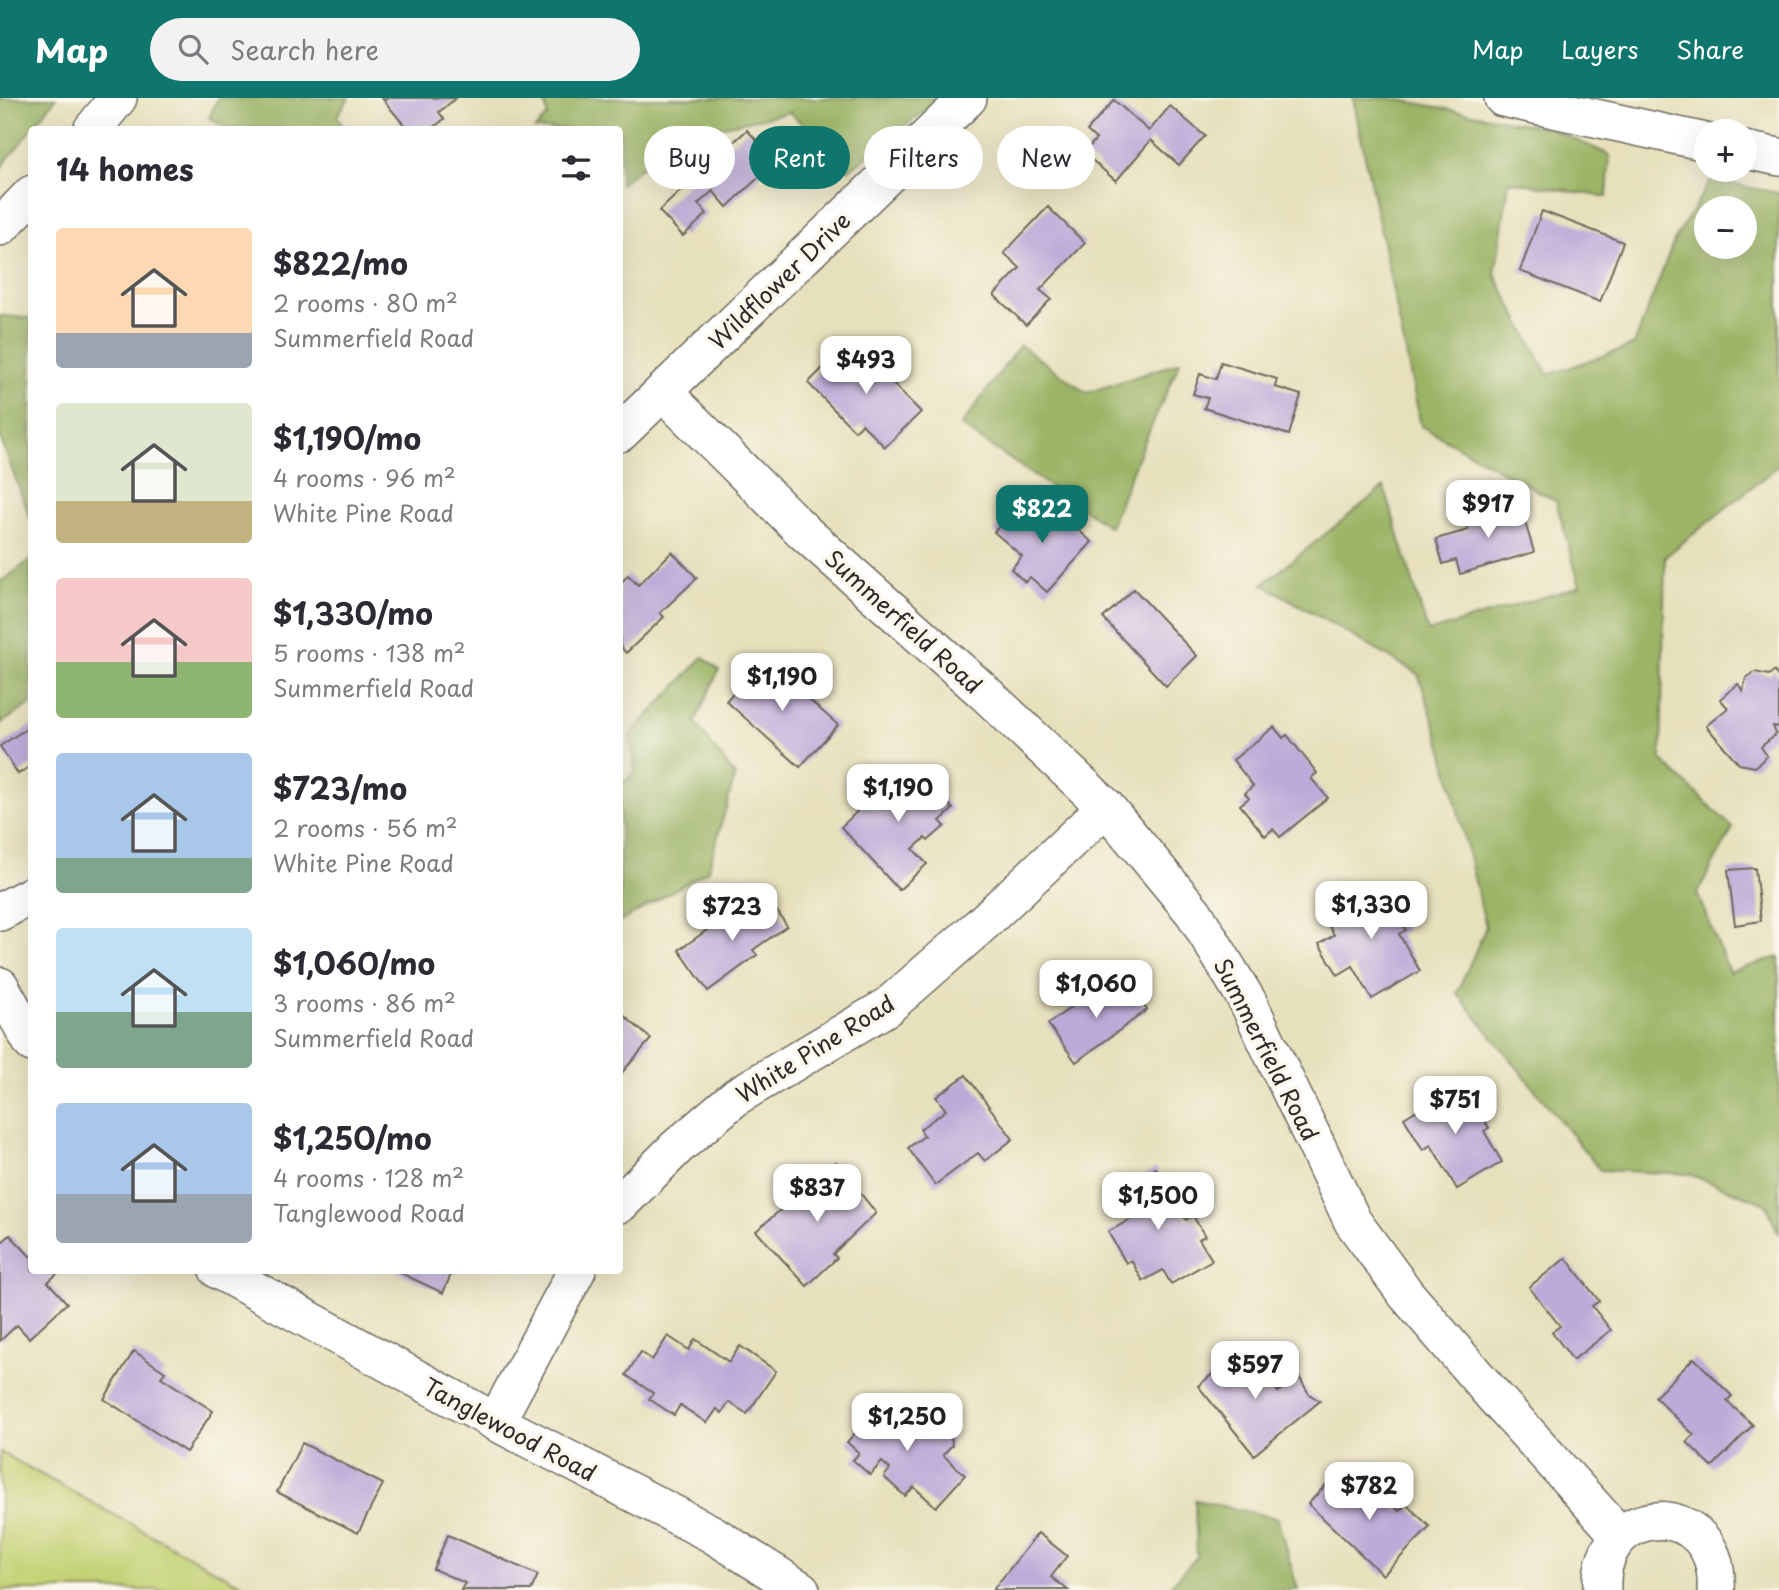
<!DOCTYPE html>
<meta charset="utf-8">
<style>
body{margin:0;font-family:"Playpen Sans",sans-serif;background:#f2f2f3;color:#2b2b33;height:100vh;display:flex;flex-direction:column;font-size:26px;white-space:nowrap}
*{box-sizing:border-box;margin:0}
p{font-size:23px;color:#7c7c81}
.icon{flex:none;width:38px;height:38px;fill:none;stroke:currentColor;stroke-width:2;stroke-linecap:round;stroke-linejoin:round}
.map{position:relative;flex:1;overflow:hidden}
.drawer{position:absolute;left:28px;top:28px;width:595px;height:1148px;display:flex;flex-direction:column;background:#fff;border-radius:7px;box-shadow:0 7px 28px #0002}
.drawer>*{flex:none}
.banner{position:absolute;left:644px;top:28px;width:665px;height:63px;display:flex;gap:14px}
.fabs{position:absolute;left:1694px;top:21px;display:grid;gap:14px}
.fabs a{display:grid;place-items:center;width:63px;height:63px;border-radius:50%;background:#fff;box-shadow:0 7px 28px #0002;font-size:35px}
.price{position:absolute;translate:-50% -60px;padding:0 16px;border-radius:14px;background:#fff;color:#222;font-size:23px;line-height:46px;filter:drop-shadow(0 2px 4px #0008)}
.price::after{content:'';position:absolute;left:50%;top:42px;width:21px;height:16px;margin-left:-10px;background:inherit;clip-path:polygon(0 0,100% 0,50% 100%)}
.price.active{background:#0f766e;color:#fff}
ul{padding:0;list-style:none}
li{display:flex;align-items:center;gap:21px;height:175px;padding:0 28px}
li span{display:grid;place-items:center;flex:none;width:196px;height:140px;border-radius:7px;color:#555}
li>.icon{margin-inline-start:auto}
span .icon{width:84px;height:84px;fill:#fffc;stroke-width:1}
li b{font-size:30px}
h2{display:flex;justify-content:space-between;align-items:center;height:84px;padding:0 28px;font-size:30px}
.tag{padding:0 24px;border-radius:32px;background:#fff;box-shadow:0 7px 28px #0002;font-size:24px;line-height:63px}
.tag.active{background:#0f766e;color:#fff}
header{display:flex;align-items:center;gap:42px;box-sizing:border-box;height:98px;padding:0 35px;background:#0f766e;color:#fff}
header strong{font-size:33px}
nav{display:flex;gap:38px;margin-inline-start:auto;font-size:24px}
.search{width:490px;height:63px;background:#f2f2f3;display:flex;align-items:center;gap:18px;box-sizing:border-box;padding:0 24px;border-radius:38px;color:#7c7c81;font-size:26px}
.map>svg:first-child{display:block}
.green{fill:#c4d274;stroke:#787e50;stroke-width:2}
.forest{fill:#9bb466;stroke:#637048;stroke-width:2;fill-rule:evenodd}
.building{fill:#beaad8}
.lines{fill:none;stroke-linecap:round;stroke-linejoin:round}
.street-casing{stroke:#6d6a5e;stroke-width:40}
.street{stroke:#fff;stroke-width:37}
.labels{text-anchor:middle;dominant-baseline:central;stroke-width:7;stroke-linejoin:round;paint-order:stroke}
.street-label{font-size:23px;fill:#2b2b2b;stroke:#fbf7ec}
</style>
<header>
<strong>Map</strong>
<div class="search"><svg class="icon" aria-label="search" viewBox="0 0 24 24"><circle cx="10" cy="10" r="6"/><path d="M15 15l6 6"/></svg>Search here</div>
<nav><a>Map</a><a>Layers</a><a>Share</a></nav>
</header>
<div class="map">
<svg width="1779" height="1492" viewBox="0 0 1779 1492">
<rect width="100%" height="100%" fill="#fbf7ec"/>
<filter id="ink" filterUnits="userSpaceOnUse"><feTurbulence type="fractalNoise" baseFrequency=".0143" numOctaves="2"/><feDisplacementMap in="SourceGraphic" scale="14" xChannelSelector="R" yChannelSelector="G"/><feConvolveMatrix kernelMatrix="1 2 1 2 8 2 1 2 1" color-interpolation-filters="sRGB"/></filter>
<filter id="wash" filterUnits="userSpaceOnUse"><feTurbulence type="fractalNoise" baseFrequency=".00686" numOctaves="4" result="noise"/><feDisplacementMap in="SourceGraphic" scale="28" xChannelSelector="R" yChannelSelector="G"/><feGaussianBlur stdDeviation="1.57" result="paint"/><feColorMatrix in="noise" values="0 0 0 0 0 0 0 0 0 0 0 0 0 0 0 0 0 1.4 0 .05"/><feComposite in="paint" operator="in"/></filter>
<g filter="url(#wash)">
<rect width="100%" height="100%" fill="#e7e0bc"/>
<path class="green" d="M0,1354l251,138h-251z"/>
<g class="forest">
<path d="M0,0h56l-56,71z"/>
<path d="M218,0h131l-12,18 8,14 -116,-1 -20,-11z"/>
<path d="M543,0h398l-92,72 -59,-58 -108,23 -62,49v-54l-85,-1 13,-14z"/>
<path d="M1353,0h37l161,31 59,26 -3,42 -98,-16 -14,94 53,100 86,-30 40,-104 37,-61 68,13v272l-114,92 -4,203 72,68 -36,65 32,79 50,-15v278l-13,-31 -77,-30 -89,-4 -143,-177 29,-66 -42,-174 -26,-79 -155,-90 121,-97 44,145 152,-46 -24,-85 -135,-75zM1706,110h39v39h-39z"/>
<path d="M0,218l31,2v202l-31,-83z"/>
<path d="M1020,247l67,48 93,-31 -42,94 -28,71 -149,-101z"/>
<path d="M31,462v144l-31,20v-142z"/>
<path d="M703,559l16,13 -24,52 40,54 -27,94 -88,52v-136l15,-14 -5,-37z"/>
<path d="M1195,1402l82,18 21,72h-132l31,-33z"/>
</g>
<g id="blocks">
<g class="building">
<path d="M382,0h74l-17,14 5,7 -13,11h-23z"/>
<path d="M1114,2l35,31 21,-25 35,30 -26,29 -28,-25 -35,41 -32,-28 12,-14 -9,-8z"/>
<path d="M747,32l29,31 -49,46 -14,-16 -15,13 9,10 -24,22 -24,-25 44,-41 -10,-10 24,-23 10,11z"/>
<path d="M1048,109l37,36 -45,47 11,9 -25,26 -32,-30 26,-27 -16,-15z"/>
<path d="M1542,113l81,31 -23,60 -80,-31z"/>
<path d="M859,249l20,20 5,-4 16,17 -6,5 27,27 -36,35 -23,-23 -7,7 -47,-48 20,-20 7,8z"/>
<path d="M1221,264l56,17 -2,8 26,8 -12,40 -85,-27 4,-10 -15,-4 7,-20 16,5z"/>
<path d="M1025,400l29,27 8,-9 30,26 -45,50 -17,-15 -5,5 -14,-13 11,-13 -28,-24z"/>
<path d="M1519,404l15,50 -74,22 -4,-14 -13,4 -7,-25 32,-9 -3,-12z"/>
<path d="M672,454l25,26 -37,35 4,4 -38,36 -6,-7v-62l8,-9 10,10z"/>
<path d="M1134,491l63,67 -31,30 -63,-68z"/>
<path d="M763,561l75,66 -38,42 -74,-66z"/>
<path d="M1774,573l5,7v49l-6,-1 3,8 -15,13 6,9 -12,11 -16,-3 -33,-38 22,-18 -8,-9 18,-15 5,7 3,-13 9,-6 14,3z"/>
<path d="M32,627v40l-14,9 -18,-28z"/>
<path d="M1274,629l9,11 4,-3 30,38 -6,5 17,20 -48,39 -7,-8 -8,7 -25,-31 9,-7 -4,-5 8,-7 -20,-26z"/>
<path d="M912,667l41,44 -13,12 5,5 -17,15 -3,-3 -12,11 14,15 -28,26 -58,-63 30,-29 -4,-5 22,-21 8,7z"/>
<path d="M1755,770l6,53 -26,4 -7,-55z"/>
<path d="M1392,788l16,27 -9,5 7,12 -7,4 21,37 -48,28 -19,-33 -15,9 -19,-31 15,-9 -10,-18 52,-30 3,6z"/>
<path d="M766,797l21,31 -34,24 4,5 -49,36 -29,-41 51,-36 3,5z"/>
<path d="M1126,883l21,29 -71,52 -28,-38 48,-35 7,10z"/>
<path d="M620,914l31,27 -31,36z"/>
<path d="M966,977l47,64 -28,22 -7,-8 -43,32 -27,-37 16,-12 -4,-7 26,-19 -10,-13z"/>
<path d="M1458,987l14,25 5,-3 12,21 -5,3 18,31 -45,27 -26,-44 -8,5 -19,-32z"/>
<path d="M836,1064l40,51 -43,41 4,4 -30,28 -51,-55z"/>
<path d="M1156,1070l30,52 7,-4 12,20 -6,3 13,21 -41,24 -8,-14 -20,11 -12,-21 -5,3 -18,-31 25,-14 -16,-27z"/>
<path d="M10,1137l22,23v12l27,2 -11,10 19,21 -38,35 -12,-13 -17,16v-97z"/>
<path d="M1566,1160l33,43 -7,5 19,24 -38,30 -21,-28 8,-6 -31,-39z"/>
<path d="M394,1172h59l-10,23z"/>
<path d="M668,1238l21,14 6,-11 34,23 11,-16 36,25 -29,43 -18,-12 -7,11 -5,-4 -10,14 -27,-18 -6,10 -25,-16 4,-6 -27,-18 15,-23 11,8z"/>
<path d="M1243,1251l35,43 20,-17 11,19 11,7 -66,54 -56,-69z"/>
<path d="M134,1253l31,21 -4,5 52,34 -27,41 -82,-53z"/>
<path d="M1694,1260l38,38 -5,5 26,24 -41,42 -25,-25 7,-7 -39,-38z"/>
<path d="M887,1300l40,36 5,-6 8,-1 6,2 5,6 1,10 -9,10 22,20 -29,32 -22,-20 -9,9 -21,-19 6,-8 -8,-7 -12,13 -17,-15 6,-7 -12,-11z"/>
<path d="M302,1345l81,41 -25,49 -81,-41z"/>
<path d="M1337,1375l24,23 11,-11 27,26 7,-7 24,23 -47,48 -75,-71z"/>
<path d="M1038,1435l29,23 -16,21 17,13h-75z"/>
<path d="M448,1437l90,40 -7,15h-70l4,-7 -32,-14z"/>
</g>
</g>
</g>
<g filter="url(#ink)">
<use href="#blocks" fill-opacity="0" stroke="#6d6a5e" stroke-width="2"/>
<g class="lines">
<defs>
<g id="street">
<path d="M1503,0l203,44"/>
<path d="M92,32l26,-32"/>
<path d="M1745,52l34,7"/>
<path d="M0,129l32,-33"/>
<path d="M663,294l142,141 180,160 121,114 88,106 54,89 105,220 53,72 85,99 128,142"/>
<path d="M620,335l348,-335"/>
<path d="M0,814l32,-17"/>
<path d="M0,888l32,57"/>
<path d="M620,1106l57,-57 60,-51 150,-89 95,-83 124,-117"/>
<path d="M218,1172l278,152 216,112 89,56"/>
<path d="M496,1324l81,-152"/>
<path d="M1602,1492c-5,-92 120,-93 114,0"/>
</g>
</defs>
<use href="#street" class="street-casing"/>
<use href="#street" class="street"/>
</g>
</g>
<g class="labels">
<g class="street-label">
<text transform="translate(779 182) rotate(-44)">Wildflower Drive</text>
<text transform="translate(904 523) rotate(42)">Summerfield Road</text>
<text transform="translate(815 950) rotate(-32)">White Pine Road</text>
<text transform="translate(1267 951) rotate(63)">Summerfield Road</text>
<text transform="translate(510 1331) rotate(28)">Tanglewood Road</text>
</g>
</g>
</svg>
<div class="fabs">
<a>+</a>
<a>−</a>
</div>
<b class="price" style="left:866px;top:298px">$493</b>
<b class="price" style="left:1488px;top:442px">$917</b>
<b class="price active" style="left:1042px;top:447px">$822</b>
<b class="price" style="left:782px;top:615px">$1,190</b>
<b class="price" style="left:898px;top:726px">$1,190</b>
<b class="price" style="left:1371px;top:843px">$1,330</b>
<b class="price" style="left:732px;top:845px">$723</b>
<b class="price" style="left:1096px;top:922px">$1,060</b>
<b class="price" style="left:1455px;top:1038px">$751</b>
<b class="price" style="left:817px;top:1126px">$837</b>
<b class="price" style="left:1158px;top:1134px">$1,500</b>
<b class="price" style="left:1255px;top:1303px">$597</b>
<b class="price" style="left:907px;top:1355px">$1,250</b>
<b class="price" style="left:1369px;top:1424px">$782</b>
<div class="banner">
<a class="tag">Buy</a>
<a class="tag active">Rent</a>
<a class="tag">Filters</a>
<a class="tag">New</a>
</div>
<section class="drawer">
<h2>14 homes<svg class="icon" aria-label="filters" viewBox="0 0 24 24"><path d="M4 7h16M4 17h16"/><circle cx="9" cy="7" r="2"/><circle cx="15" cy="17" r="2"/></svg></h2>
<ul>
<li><span style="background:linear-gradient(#ffd9b3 75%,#9aa5b1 0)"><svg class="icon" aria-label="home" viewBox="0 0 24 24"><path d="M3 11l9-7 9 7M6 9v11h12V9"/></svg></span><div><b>$822/mo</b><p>2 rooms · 80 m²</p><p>Summerfield Road</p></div></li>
<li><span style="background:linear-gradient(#dfe7d0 70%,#c2b280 0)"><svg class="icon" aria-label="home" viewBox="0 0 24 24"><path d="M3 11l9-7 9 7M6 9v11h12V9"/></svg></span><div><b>$1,190/mo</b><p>4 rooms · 96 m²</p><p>White Pine Road</p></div></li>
<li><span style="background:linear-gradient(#f6c9c9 60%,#8fb573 0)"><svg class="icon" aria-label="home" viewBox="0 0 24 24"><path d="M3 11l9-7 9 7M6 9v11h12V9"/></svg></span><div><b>$1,330/mo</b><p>5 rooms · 138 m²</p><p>Summerfield Road</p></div></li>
<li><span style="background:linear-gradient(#a9c7e8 75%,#7fa58c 0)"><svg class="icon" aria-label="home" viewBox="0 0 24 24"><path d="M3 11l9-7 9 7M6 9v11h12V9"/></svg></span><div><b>$723/mo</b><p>2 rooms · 56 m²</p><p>White Pine Road</p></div></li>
<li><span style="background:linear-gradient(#bfe0f5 60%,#7fa58c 0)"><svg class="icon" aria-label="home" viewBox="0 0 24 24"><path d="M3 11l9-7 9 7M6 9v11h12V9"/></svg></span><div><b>$1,060/mo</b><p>3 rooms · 86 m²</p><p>Summerfield Road</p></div></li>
<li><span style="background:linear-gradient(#a9c7e8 65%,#9aa5b1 0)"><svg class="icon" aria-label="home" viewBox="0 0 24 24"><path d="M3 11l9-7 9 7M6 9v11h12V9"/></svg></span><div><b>$1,250/mo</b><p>4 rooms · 128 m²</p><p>Tanglewood Road</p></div></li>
</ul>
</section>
</div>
